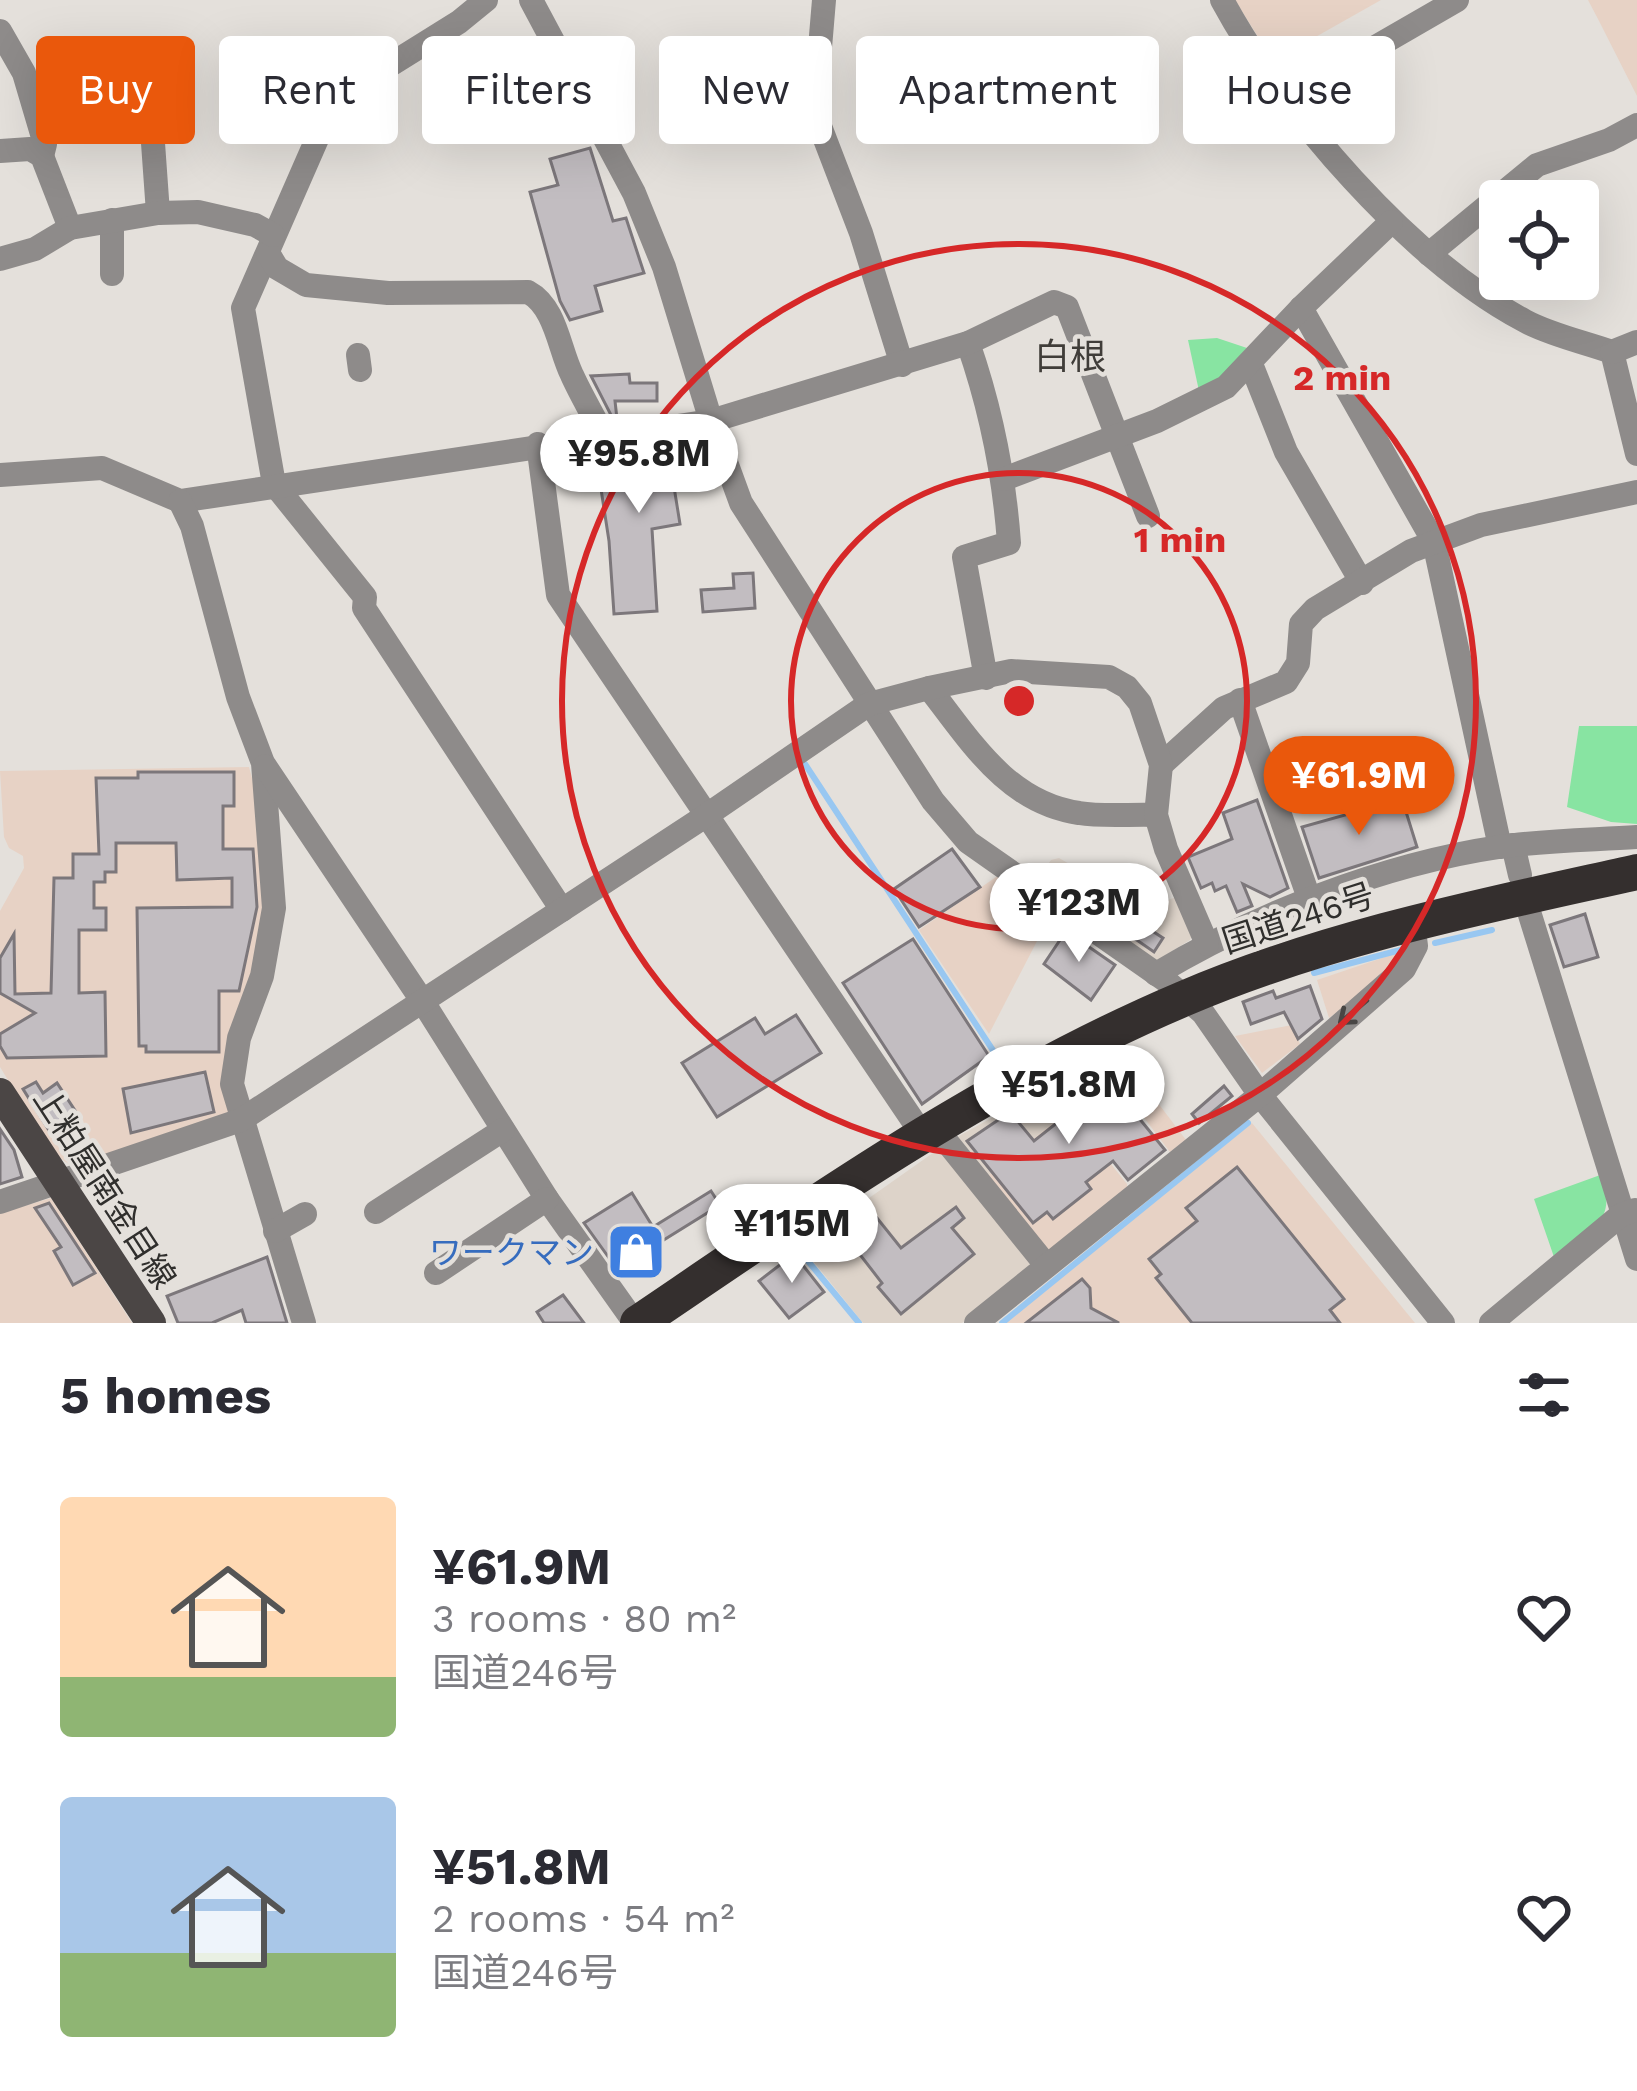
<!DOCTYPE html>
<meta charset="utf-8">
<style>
body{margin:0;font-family:"Work Sans","Noto Sans JP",sans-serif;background:#f2f2f3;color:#2b2b33;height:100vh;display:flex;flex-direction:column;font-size:45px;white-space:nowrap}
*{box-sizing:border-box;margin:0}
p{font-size:39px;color:#7c7c81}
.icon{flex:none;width:66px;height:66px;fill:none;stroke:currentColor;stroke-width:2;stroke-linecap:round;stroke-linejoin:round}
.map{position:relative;height:1323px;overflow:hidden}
.details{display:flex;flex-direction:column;background:#fff;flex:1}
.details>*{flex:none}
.guide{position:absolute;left:36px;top:36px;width:1566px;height:108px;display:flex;gap:24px}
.buttons{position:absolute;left:1479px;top:180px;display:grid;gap:24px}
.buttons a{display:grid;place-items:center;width:120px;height:120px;border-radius:12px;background:#fff;box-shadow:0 12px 48px #0002;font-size:60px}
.price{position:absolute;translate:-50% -102px;padding:0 27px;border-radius:42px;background:#fff;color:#222;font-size:39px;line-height:78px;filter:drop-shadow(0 3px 6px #0008)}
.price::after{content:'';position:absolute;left:50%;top:72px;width:36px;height:27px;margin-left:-18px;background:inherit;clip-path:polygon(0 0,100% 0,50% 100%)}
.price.selected{background:#ea580c;color:#fff}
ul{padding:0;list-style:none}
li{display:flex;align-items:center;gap:36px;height:300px;padding:0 60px}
li span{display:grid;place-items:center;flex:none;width:336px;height:240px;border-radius:12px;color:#555}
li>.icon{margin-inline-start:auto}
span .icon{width:144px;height:144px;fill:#fffc;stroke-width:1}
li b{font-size:51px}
h2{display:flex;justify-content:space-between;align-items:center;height:144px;padding:0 60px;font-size:51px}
.pill{padding:0 42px;border-radius:12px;background:#fff;box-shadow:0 12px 48px #0002;font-size:42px;line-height:108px}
.pill.selected{background:#ea580c;color:#fff}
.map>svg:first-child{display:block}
.built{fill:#ddd3c9}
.industrial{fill:#e7d2c5}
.green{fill:#88e4a2}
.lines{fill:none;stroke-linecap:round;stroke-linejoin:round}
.stream{stroke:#98c7f1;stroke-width:6}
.building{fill:#c2bdc1;stroke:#7c777b;stroke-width:3}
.minor{stroke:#8e8b8a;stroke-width:24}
.major{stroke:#4b4645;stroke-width:30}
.highway{stroke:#342f2e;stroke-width:36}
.oneway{stroke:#484644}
.ring{fill:none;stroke:#d62828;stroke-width:6}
.labels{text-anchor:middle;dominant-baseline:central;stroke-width:9;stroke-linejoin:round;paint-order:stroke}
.street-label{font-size:33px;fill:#302f2d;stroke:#e4e0db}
.shop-label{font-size:33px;fill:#366cbe;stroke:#e4e0db;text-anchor:end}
.neighbourhood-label{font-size:36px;fill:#403d39;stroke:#e4e0db}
.centre{fill:#d62828;stroke:#e4e0db;stroke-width:6}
.ring-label{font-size:36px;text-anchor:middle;font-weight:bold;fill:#d62828;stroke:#e4e0db;stroke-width:9;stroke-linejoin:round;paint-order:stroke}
</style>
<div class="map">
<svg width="1637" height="1323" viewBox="0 0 1637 1323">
<rect width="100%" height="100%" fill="#e4e0db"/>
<g class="built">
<path d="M1059,858l60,35 19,3 16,9 25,-9 14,35 -3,9 -34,21 -119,-80 14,-21z"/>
<path d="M1052,1084l16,27 -84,68 -32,-39z"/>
<path d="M940,1148l90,114 -2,8 -66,53h-99l-62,-77z"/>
</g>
<g class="industrial">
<path d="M1235,0h146l-108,61z"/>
<path d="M1588,0h49v96l-39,-77z"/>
<path d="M249,767l8,29 8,132 -33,184 -152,55 -10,-2 -18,-13 -52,-85v-156l24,-43 -1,-12 -14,-8 -5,-11 -4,-66z"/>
<path d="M999,875l52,39 -62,120 -70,-104z"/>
<path d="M1406,950l-10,19 -67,49 -12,-38z"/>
<path d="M1292,1025l8,19 -38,29 -27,-37z"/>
<path d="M1158,1103l28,37 -16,12 -28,-37z"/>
<path d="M1068,1111l59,73v5l-75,62 -11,-3 -57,-69z"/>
<path d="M1252,1123l163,200h-411z"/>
<path d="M51,1198l81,125h-132v-110z"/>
</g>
<g class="green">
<path d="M1217,338l30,10 -28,31 -20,12 -11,-51z"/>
<path d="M1579,726h58v98l-26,-2 -44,-15z"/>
<path d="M1603,1174c13,52 -11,54 -49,83l-20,-58z"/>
</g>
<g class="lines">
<g class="stream">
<path d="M805,764l193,294"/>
<path d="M1435,943l57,-13"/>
<path d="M1314,973l90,-24"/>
<path d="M798,1249l61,74"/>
<path d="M1002,1323l246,-200"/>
</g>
</g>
<g class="building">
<path d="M590,148l23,73 13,-3 18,55 -49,13 7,25 -32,9 -10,-19 -30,-109 28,-7 -8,-26z"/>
<path d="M629,374l1,9h27v18h-42l2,18h-4l-22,-43z"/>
<path d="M700,439l7,19 -37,4 10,62 -28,5 5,82 -43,3 -5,-73 -8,-52 -5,1v-24h9l-1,-12z"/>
<path d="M753,573l2,35 -52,4 -2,-22 33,-2 -1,-14z"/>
<path d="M138,772h96v34h-11v43h30l4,58 -18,84h-20v61h-73v-6h-7l-2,-138 95,-1v-29l-55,2 -1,-37h-60v29h-11v10h-11v26h12v22h-27v63l26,-1 1,64 -99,2 -7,-12v-12l35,-21 -35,-20v-35l14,-24 1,60 36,-1 3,-115h19v-24h26l-3,-76h42z"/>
<path d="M1402,799l15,48 -98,31 -17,-51z"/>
<path d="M1257,800l31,88 -18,9 -27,-13 9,22 -15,6 -11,-26 -11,5 -3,-8 -11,5 -13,-31 44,-18 -9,-26z"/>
<path d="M952,849l28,38 -61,40 -25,-38z"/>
<path d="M1126,914l37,24 -9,14 -36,-25z"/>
<path d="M1585,914l13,43 -34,10 -14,-42z"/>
<path d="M1066,931l49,34 -24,35 -47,-36z"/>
<path d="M913,939l76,117 -67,48 -79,-121z"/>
<path d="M1310,986l12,33 -24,20 -14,-27 -33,12 -8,-22 30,-11 3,7z"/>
<path d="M796,1015l25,38 -104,64 -35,-54 73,-45 10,16z"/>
<path d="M1101,1062l28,33 -2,2 10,13 -3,2 31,38 -37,30 -15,-19 -27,21 5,7 -38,30 -6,-7 -14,11 -66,-82 43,-29 24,29 38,-30 -13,-17z"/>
<path d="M205,1072l9,40 -83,21 -8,-44z"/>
<path d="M36,1082l7,11 14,-10 21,32 -28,17 -27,-43z"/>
<path d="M1224,1086l8,10 -33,27 -7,-9z"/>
<path d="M0,1129l14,21 8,27 -22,7z"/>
<path d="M1237,1167l107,132 -14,11 10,13h-148l-36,-45 5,-4 -12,-15 48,-38 -11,-13z"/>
<path d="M711,1191l9,14 -103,64 -33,-46 48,-30 21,34z"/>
<path d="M49,1203l46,70 -22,12 -19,-34 7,-4 -26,-39z"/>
<path d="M865,1203l36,45 55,-41 8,11 -12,10 22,26 -73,60 -23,-27 4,-4 -45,-58z"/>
<path d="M794,1254l30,38 -35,26 -30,-37z"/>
<path d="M267,1257l20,66h-41l-4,-13 -30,13h-34l-11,-27z"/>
<path d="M1082,1279l8,9 1,20 28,15h-93z"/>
<path d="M563,1295l21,28h-40l-7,-11z"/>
</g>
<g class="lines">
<g class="minor">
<path d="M486,0l-27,22 -125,78 -91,208 31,176 91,113 -1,11 198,302"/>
<path d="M531,0l103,193 30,74 47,154 30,82 192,298 35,41 197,138 38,33 57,82 183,228"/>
<path d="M824,0l-8,95 2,26 43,112 41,132"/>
<path d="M1222,0c61,113 188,260 303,321 26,14 59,21 87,31l25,102"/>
<path d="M0,31l24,42 21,71 -3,12"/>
<path d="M149,87l9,126"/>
<path d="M1323,142l39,-53 12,-41 83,-48"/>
<path d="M0,151l30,-2 12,7 28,72"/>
<path d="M112,220v54"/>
<path d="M268,253l9,15 29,17 82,8 140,-1c28,15 31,57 44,83 9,20 21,40 31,60"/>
<path d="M1429,254l108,-89 72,-25 28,-15"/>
<path d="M0,259l35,-10 35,-21 88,-15 40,-1 57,13 18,10"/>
<path d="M1301,308l133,234 66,305"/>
<path d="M968,343c23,66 36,130 41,200l-45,14 22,121"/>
<path d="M1612,352l25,-10"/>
<path d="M358,355l2,15"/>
<path d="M1251,364l35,88 76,131"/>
<path d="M538,444l20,151 364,539"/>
<path d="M0,475l102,-7 78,33 531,-80 257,-78 86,-41 13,5 81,209"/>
<path d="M1004,479l153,-58 69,-34 75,-79 90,-86"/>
<path d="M180,501l12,25 46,171 25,66 11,145 -12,68 -23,62 -7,46 72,239"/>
<path d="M929,688c41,52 78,115 150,125 24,4 52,1 77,2"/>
<path d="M1240,700l70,201"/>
<path d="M1161,765l63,-57 62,-26 12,-19 3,-39 14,-15 96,-58 70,-26 156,-33"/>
<path d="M265,766l158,236 124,197 88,124"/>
<path d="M1513,845l7,30"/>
<path d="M1530,915l107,344"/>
<path d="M1156,974c100,-60 228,-110 343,-127 46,-7 92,-7 138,-10"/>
<path d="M934,1126l112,139"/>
<path d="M0,1202l241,-82 466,-305 162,-111 60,-16 82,-17 98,6 18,10 13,16 21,62 -5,50 10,34 41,95"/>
<path d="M376,1212l127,-82"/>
<path d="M275,1231l30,-17"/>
<path d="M436,1273l111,-74"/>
<path d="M976,1323l284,-228 144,-126 12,-23 -3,-24"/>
<path d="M1491,1323l130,-108 14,-5"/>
</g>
<path class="major" d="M0,1093l151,230"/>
<path class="highway" d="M638,1323c176,-119 349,-241 545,-324 145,-62 301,-93 454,-127"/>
</g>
<defs><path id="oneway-shaft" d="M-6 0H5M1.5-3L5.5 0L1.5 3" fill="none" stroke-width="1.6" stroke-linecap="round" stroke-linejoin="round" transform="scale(3)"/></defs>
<use class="oneway" href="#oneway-shaft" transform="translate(1353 1012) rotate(140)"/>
<g class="ring">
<circle cx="1019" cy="701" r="228"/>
<circle cx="1019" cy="701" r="457"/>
</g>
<defs>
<symbol id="shop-square" viewBox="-11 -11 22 22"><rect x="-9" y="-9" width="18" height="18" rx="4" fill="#3f7fe0" stroke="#e4e0db"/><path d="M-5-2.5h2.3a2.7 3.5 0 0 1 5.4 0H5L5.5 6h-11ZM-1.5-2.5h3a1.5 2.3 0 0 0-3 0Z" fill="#fff"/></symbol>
</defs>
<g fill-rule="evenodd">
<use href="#shop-square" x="603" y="1219" width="66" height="66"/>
</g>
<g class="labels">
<g class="street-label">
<text transform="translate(1298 918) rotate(-18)">国道246号</text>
<text transform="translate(105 1188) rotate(57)">上粕屋南金目線</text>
</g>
<g class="shop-label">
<text x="594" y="1252">ワークマン</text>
</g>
<g class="neighbourhood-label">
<text x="1070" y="357">白根</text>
</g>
</g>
<circle cx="1019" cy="701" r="18" class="centre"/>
<g class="ring-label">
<text x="1342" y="390">2 min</text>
<text x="1180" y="552">1 min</text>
</g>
</svg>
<div class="buttons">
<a><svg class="icon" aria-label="locate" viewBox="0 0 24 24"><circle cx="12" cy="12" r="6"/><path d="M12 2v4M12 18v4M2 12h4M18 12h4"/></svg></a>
</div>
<b class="price" style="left:639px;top:516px">¥95.8M</b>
<b class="price selected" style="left:1359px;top:838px">¥61.9M</b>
<b class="price" style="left:1079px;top:965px">¥123M</b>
<b class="price" style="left:1069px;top:1147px">¥51.8M</b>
<b class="price" style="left:792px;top:1286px">¥115M</b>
<div class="guide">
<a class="pill selected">Buy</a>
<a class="pill">Rent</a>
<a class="pill">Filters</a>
<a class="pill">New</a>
<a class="pill">Apartment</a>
<a class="pill">House</a>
</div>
</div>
<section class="details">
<h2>5 homes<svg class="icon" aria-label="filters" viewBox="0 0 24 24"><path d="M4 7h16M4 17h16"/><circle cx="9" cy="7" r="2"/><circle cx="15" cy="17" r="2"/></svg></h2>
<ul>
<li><span style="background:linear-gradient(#ffd9b3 75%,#8fb573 0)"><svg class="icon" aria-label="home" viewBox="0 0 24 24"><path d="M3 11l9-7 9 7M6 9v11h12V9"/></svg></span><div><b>¥61.9M</b><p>3 rooms · 80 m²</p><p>国道246号</p></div><svg class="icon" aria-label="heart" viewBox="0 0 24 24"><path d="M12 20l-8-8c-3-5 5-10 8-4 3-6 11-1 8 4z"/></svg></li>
<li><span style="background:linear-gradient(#a9c7e8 65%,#8fb573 0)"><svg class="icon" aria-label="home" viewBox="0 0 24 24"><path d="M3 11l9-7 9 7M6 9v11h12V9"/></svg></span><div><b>¥51.8M</b><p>2 rooms · 54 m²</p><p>国道246号</p></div><svg class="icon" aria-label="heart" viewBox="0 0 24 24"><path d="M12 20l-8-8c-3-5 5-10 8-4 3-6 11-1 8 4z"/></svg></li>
</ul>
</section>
